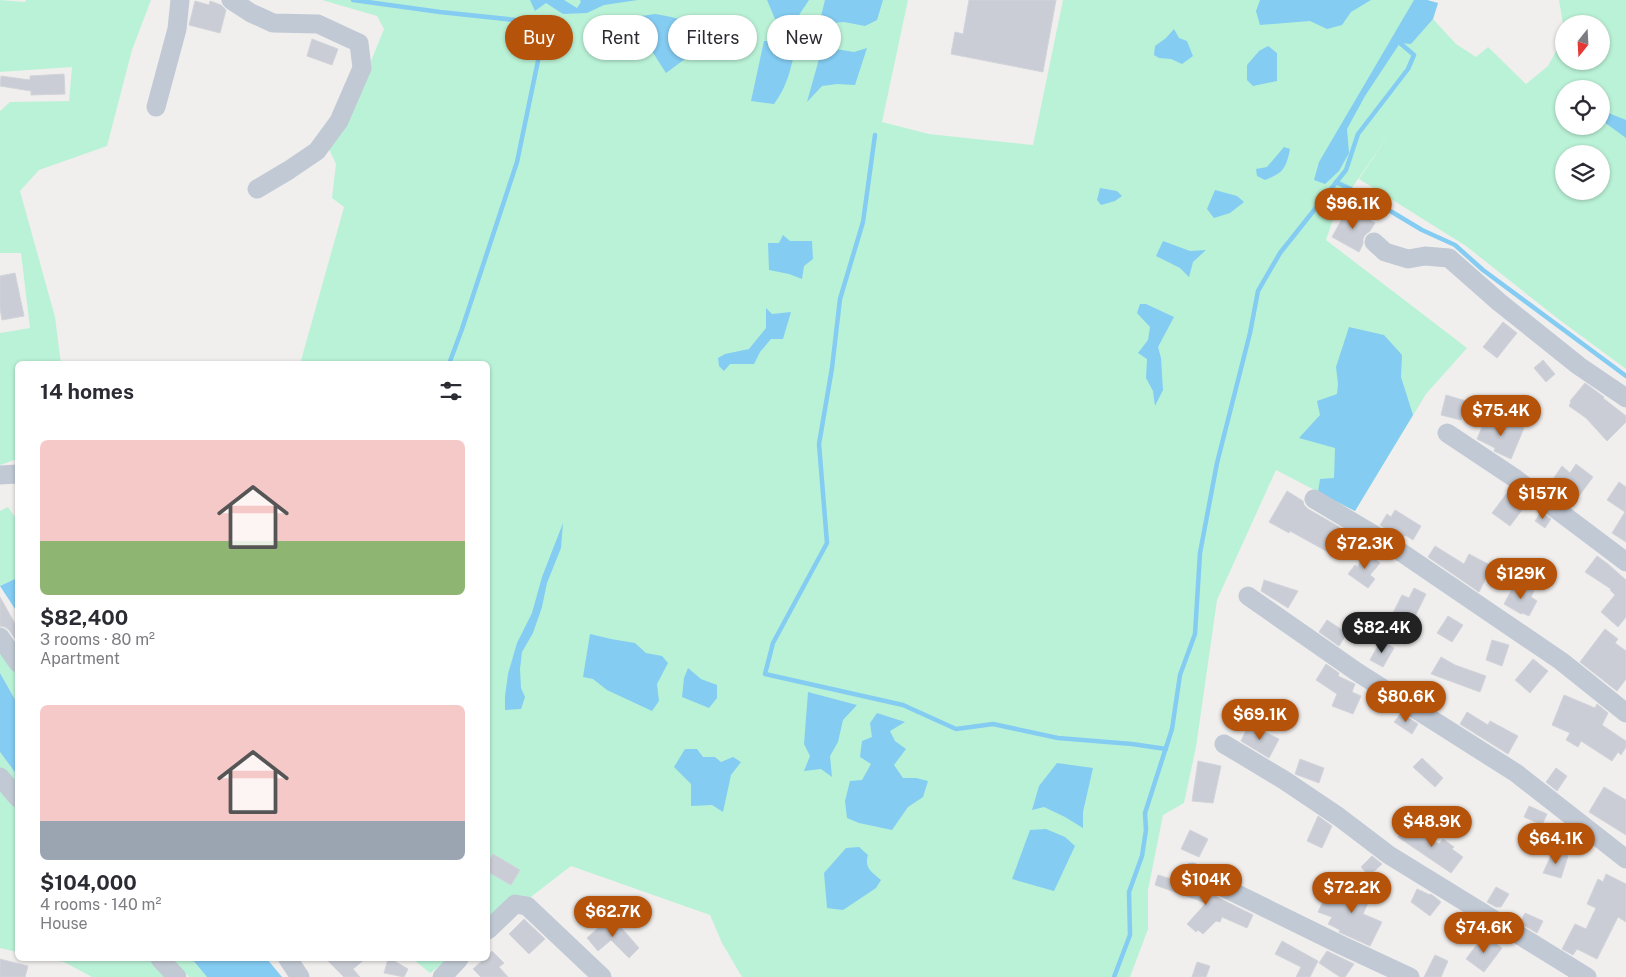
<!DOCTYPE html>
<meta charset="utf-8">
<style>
body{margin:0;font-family:"Public Sans",sans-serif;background:#f2f2f3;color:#2b2b33;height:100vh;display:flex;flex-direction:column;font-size:19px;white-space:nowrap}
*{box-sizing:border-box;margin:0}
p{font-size:16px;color:#7c7c81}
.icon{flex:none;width:28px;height:28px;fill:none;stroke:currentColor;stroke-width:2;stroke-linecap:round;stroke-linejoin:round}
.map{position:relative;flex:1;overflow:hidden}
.details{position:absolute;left:15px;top:361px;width:475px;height:600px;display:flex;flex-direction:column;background:#fff;border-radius:8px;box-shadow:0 1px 4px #0004}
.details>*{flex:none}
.banner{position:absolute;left:505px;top:15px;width:475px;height:45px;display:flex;gap:10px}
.needle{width:32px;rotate:198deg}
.tools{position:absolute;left:1555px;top:15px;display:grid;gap:10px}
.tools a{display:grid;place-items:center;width:55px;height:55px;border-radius:50%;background:#fff;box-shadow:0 1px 4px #0004;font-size:25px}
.price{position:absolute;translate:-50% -42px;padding:0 11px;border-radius:18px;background:#b45309;color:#fff;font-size:16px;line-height:32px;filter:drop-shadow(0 1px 2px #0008)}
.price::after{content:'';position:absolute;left:50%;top:30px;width:15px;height:11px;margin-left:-8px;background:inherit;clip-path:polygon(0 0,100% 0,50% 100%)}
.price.active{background:#222;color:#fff}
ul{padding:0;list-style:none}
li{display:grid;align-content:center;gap:10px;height:265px;padding:0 25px}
li span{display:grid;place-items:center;height:155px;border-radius:8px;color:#555}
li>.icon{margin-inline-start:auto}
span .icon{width:90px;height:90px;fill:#fffc;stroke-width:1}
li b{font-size:21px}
h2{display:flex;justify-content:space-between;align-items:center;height:60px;padding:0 25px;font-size:21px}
.tag{padding:0 18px;border-radius:22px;background:#fff;box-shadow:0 1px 4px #0004;font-size:18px;line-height:45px}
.tag.active{background:#b45309;color:#fff}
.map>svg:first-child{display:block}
.green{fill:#baf2d7;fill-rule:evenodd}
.water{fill:#84ccf2}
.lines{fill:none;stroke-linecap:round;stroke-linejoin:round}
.stream{stroke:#84ccf2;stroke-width:4.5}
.building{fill:#cacdd5;stroke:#d2d4db}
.minor{stroke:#c1c9d5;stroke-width:19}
</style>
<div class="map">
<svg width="1626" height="977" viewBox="0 0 1626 977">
<rect width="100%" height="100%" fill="#f1efee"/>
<g class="green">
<path d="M0,0l25,2 1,-2h125l-19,50 -25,96 -68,24 -19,21 35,126 6,47h-43l-1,95 -17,6v-132l30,-5 -9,-75h-21v-142l10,-9 59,-1 3,-34 -72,5z"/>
<path d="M322,0h586l-26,122 47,12 104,11 30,-145h364l11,3 -5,16 23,25 20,13 12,-10 38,37 22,-18 16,-29v24h37v-37h-37v6l-5,-30h67v369l-69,-51 -91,-72 -107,-67 30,-45 -53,77 -10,29 141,108 -41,46 -71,117 -79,-41 -59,130 -21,147 -12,56 -21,12 -15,75v39l-18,48h-388l-20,-34 -12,-28 -139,-49 -83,64v-566h-188l44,-157 -12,-9 4,-34 -8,-17 17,-22 39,-96 -7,-13zM1564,89h37v37h-37zM1564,154h37v37h-37z"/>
<path d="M8,507l9,13v58l-17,8v-75z"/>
<path d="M0,646l17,25v32l-17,-30z"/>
<path d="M0,752l17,23v17l-17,-19z"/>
<path d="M0,782l17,21v149l-17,-4z"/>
<path d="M49,959h103l16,18h-76l-28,-15z"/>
<path d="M172,959h20l15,18h-18z"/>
<path d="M413,959h36l-19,14z"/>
</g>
<g class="water">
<path d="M530,0h34l13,8 4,-6 -1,-2h58l-34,5 -17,8 -24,1 -17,-11 -11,8z"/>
<path d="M767,0h42l-14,21 -20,-2z"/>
<path d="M825,0h58l-6,20 -12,6 -21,-4 -25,2z"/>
<path d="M1260,0h111l-20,12 -9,13 -15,4 -17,-8 -50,4 -4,-14z"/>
<path d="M1414,0h13l11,3 -5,16 -22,25 -11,-1 -35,53 -18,33 2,24 -10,18 -14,13 -11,-4 5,-18z"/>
<path d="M655,14c25,4 34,6 51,25l-14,7 -3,10 -23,17 -16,-25 -9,-32z"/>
<path d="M1174,29l5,9 8,3 6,15 -11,8 -11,-5 -12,-1 -5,-3 1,-9 11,-8z"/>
<path d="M764,41h14l18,4c-5,23 -8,40 -22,59l-23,-3z"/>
<path d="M818,46l36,6 13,-4 -12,37 -18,-1 -15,2 -15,16 12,-43z"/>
<path d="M1268,46l9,7v28l-24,5 -6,-6v-15l12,-14z"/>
<path d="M1606,112l20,8v18l-22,-16z"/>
<path d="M1284,147l6,2c-4,20 -7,24 -25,31l-8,-4 -1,-7 11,-2z"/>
<path d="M1100,188l17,3 5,5 -7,5 -14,4 -4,-5z"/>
<path d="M1215,190l22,6 7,6 -14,11 -16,5 -7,-9z"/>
<path d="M783,235l7,6h22l1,18 -9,7 -2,13 -13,-5 -20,-4 -1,-27h11z"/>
<path d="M1163,241l27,10 16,-1 -13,12 -4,15 -9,-9 -24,-12z"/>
<path d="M1140,304h6l28,13 -16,30 3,11 2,32 -8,16 -2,-15 -7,-13 1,-19 -9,-6 10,-13 2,-13 -13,-14z"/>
<path d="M766,308l6,6 19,-2 -8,27h-12l-11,13 -6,12h-24l-6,7 -5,-5 -1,-8 7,-4 24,-5 17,-21z"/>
<path d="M1349,327l35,8 18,20 -1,22 12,38 -58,96 -37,-19 2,-13 14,-1 1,-30 -36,-10 21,-23 -3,-14 20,-7 1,-10 -2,-17z"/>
<path d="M563,523l-2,25 -14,35 -5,24 -9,26 -11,19 -2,17 1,19 4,9 -4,12 -16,1v-14l3,-22 9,-31 15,-30 10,-36z"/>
<path d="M17,578v34l-17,-26z"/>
<path d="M590,634l21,5 24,4 11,10 16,3 6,7 -11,21 2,17 -7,10 -45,-21 -14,-11 -10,-2z"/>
<path d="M688,668l13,11 16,6v13l-8,10 -27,-11 2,-19z"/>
<path d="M0,673l17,30v72l-17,-23z"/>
<path d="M808,692l49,13 -14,15 -5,22 -8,14 2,21 -11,-8 -17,2 6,-15 -6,-12z"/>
<path d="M877,713l28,9 -15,9 5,10 11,8 -12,16 9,13h13l12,3 -5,16 -15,10 -16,23 -33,-7 -12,-5 -2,-17 5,-20 12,-1 9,-16 -11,-7 2,-16 10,-4 -2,-14z"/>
<path d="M685,749h12l6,8h12l6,5 12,-5 8,5 -10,13 -8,37 -11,-7 -21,1v-22l-17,-17z"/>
<path d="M1057,763l36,5 -10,44v16l-18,-11 -21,-10 -12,3 7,-24z"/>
<path d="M1046,829l19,8 10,9 -21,45 -42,-12 18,-49z"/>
<path d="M859,847l9,8c-4,13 4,17 13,25l-5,8 -33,22 -16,-2 -3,-35 22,-25z"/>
<path d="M192,959h75l15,18h-75z"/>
</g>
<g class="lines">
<g class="stream">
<path d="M353,0l87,12 95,10 10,5 -28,135 -55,167 -13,35"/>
<path d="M875,135l-12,87 -23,77 -8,69 -13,76 8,99 -54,100 -8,31 138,31 53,24 37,-5 65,14 74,6 34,5"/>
<path d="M1336,182l31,15 55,33 33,15 28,25 143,106"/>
<path d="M1114,977l16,-42 -1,-43 13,-36 4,-26 -1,-17 27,-84 8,-54 15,-41 5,-81 17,-90 33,-130 8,-42 22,-38 66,-83 12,-36 50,-65 6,-14 -14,-12"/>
</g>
</g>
<g class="building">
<path d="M969,0h87l-13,72 -92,-18 4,-22 8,2z"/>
<path d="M195,1l14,4 1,-4 11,4 5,5 -6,23 -31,-8z"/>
<path d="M312,39l26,10 -6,16 -25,-9z"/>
<path d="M64,74l1,20 -34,1v-4l-31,-5 1,-10 29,4v-4z"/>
<path d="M1348,208l27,15 -5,8 -5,4 -2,4v5l-4,8 -27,-15z"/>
<path d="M15,273l9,43 -22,4 -2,-12v-32z"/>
<path d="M1503,322l14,11 -20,25 -14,-11z"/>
<path d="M1543,360l12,14 -9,8 -12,-14z"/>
<path d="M1585,383l19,14 -1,1 23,18v6l-19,19 -21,-23 -17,-12 2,-4 -1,-1z"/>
<path d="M1446,395l20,6 -5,19 -20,-5z"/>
<path d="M1485,420l19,8 3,-7 17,7 -13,31 -17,-8 1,-3 -18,-9z"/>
<path d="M1576,464l17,13 -22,30 -24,-19 15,-22 8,7z"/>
<path d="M1619,482l7,5v55l-14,-9 13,-21 -18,-12z"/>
<path d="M1287,491l16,10 1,4 4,4 33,19 -13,24 -38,-21 -1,2 -20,-11z"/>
<path d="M1507,493l18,13 -15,20 -18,-13z"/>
<path d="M1395,510l26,16 -8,14 -8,-5 -3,4 -22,-14 7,-11 4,3z"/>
<path d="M1541,512l10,7 -6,9 -10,-7z"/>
<path d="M1435,546l29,18 5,-10 23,12 -13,26 -51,-35z"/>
<path d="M1364,551l16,12 -10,12 5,4 -7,9 -20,-14 7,-9 3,2z"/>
<path d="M1597,556l11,8 18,16v37l-8,10 -17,-15 14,-17 -5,-5 1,-1 -26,-17z"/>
<path d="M1264,580l34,11 -10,17 -27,-17z"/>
<path d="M1516,582l18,9 -3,6 6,4 -8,15 -7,-3 -1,1 -17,-10z"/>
<path d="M1414,588l12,6 -17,35 -19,-10 12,-24 7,3z"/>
<path d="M0,597l18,32v14l-9,-13 -4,-3 -5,-1z"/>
<path d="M1448,616l15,9 -11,17 -15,-9z"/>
<path d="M1327,620l20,13 -8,13 -20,-14z"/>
<path d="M1605,629l13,10 -3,4 11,8v28l-9,12 -37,-29z"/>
<path d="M1381,640l13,8 -11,19 -13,-7z"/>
<path d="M1492,640l17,5 -7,21 -16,-6z"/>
<path d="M1441,657l14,8 31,11 -6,16 -49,-18z"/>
<path d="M1533,659l15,12 -18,22 -15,-13z"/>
<path d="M1326,664l13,9 -1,3 17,8 -3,8 9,4 -8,18 -21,-8 5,-12 -21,-14z"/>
<path d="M1564,695l31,13 2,-4 11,9 -6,12 24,16v6l-5,8 -3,-3 -6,9 -31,-20 -3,6 -12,-7 4,-7 -18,-8z"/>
<path d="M1467,712l21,13 2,-4 28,15 -10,18 -48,-30z"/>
<path d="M1401,713l17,11 -6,10 -18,-12z"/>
<path d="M1249,724l30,15 -10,19 -28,-17z"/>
<path d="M1422,758l21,20 -8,9 -22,-20z"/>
<path d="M1300,759l24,9 -5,15 -24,-9z"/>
<path d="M1198,761l23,5 -8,37 -21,-2z"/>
<path d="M1556,768l11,8 -10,15 -11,-9z"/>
<path d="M1604,787l22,13v35l-37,-23z"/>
<path d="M1529,806l18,8 -5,11 -18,-8z"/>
<path d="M1318,816l14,10 -10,22 -15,-7z"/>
<path d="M1407,823l32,21 4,-5 11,8 -2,2 11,8 -12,16 -53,-36z"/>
<path d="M1190,830l18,9 -9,18 -18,-8z"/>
<path d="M1553,851l15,5 -7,22 -18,-5z"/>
<path d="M493,854l27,16 -9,15 -23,-13v-9z"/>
<path d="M1372,856l10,8 -13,12 -8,-9z"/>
<path d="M1606,874l20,10v38l-8,-5 -21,42 -20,-10 -4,6 -11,-6 13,-25 11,5 10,-21 -9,-4 11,-25 5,3z"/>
<path d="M1158,875l24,7 1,-3 4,3 66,33 -6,13 -25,-11 -2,5 -4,-1 -13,13 -5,-4 -2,2 -9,-8 19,-21 -51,-18z"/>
<path d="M1345,880l28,12 -10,22 19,8 -12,24 -31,-14 1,-2 -12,-6 4,-7 -14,-5 7,-15 12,5z"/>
<path d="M1496,887l13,7 -8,13h-5l-9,-5z"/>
<path d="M1417,889l13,6 1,-1 10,8 -11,14 -19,-14z"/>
<path d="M1525,913l18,8 -6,12 -17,-10z"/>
<path d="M611,916l28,32 -10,10 -18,-18 -13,11 -11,-13z"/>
<path d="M524,919l21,20 -16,15 -20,-20z"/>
<path d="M1484,935l18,13 -18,24 -18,-13z"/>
<path d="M1282,941l36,20 -8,16h-14l5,-10 -26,-13z"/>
<path d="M492,951l12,12 -5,4 9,10h-27l-8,-8 11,-10h4v-4z"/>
<path d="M1327,951l27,13 -9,13h-5l-21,-14z"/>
<path d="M1435,955l13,6 -7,16h-17z"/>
<path d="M0,959l28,7 -3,11h-25z"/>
<path d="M326,959h39l-12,10 7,8h-16z"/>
<path d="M388,959h3l17,10 -4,8 -20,-4z"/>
<path d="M1197,962l13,4 -4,11h-14z"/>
</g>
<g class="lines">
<g class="minor">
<path d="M231,0l20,13 22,10 45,1 41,19 3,25 -23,53 -22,30 -28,19 -32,19"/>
<path d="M156,107l21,-78 3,-29"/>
<path d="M1374,242l11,10 23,7 17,-3 24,2 50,44 80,64 47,32"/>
<path d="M1447,433l69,46 110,83"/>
<path d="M0,475l18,-1"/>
<path d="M1314,499l72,43 175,119 65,52"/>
<path d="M1248,596l109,76 159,101 110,86"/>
<path d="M0,637l18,26"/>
<path d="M1224,744l60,36 55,37 50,38 198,122"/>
<path d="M0,777l18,21"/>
<path d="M1192,872l149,73 69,32"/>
<path d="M488,930l27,-26 12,2 75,71"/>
<path d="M160,959l17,18"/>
<path d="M288,959l12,18"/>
<path d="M442,977l17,-18"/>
</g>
</g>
</svg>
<div class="tools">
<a><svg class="needle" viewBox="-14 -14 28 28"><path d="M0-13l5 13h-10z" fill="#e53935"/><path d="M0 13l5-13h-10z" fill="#7c7c81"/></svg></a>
<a><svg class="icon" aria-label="locate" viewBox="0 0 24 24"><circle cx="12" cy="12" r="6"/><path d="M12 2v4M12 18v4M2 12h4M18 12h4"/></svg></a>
<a><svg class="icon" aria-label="layers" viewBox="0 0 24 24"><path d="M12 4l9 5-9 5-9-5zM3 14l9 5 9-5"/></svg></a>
</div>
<b class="price" style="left:1353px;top:230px">$96.1K</b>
<b class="price" style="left:1501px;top:437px">$75.4K</b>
<b class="price" style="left:1543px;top:520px">$157K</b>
<b class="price" style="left:1365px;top:570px">$72.3K</b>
<b class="price" style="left:1521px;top:600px">$129K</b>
<b class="price active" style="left:1382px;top:654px">$82.4K</b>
<b class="price" style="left:1406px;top:723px">$80.6K</b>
<b class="price" style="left:1260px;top:741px">$69.1K</b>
<b class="price" style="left:1432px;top:848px">$48.9K</b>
<b class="price" style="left:1556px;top:865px">$64.1K</b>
<b class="price" style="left:1206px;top:906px">$104K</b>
<b class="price" style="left:1352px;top:914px">$72.2K</b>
<b class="price" style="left:613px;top:938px">$62.7K</b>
<b class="price" style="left:1484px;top:954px">$74.6K</b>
<div class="banner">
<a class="tag active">Buy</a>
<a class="tag">Rent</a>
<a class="tag">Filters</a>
<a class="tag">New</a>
</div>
<section class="details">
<h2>14 homes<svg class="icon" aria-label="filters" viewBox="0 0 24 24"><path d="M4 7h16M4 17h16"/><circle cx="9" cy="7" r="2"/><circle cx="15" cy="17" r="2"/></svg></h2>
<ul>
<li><span style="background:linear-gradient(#f6c9c9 65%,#8fb573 0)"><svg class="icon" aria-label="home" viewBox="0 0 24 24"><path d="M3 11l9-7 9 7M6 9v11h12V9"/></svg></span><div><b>$82,400</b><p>3 rooms · 80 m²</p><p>Apartment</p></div></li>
<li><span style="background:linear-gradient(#f6c9c9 75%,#9aa5b1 0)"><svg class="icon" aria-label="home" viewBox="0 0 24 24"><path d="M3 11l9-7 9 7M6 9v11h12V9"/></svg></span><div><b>$104,000</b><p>4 rooms · 140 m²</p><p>House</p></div></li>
</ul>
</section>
</div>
